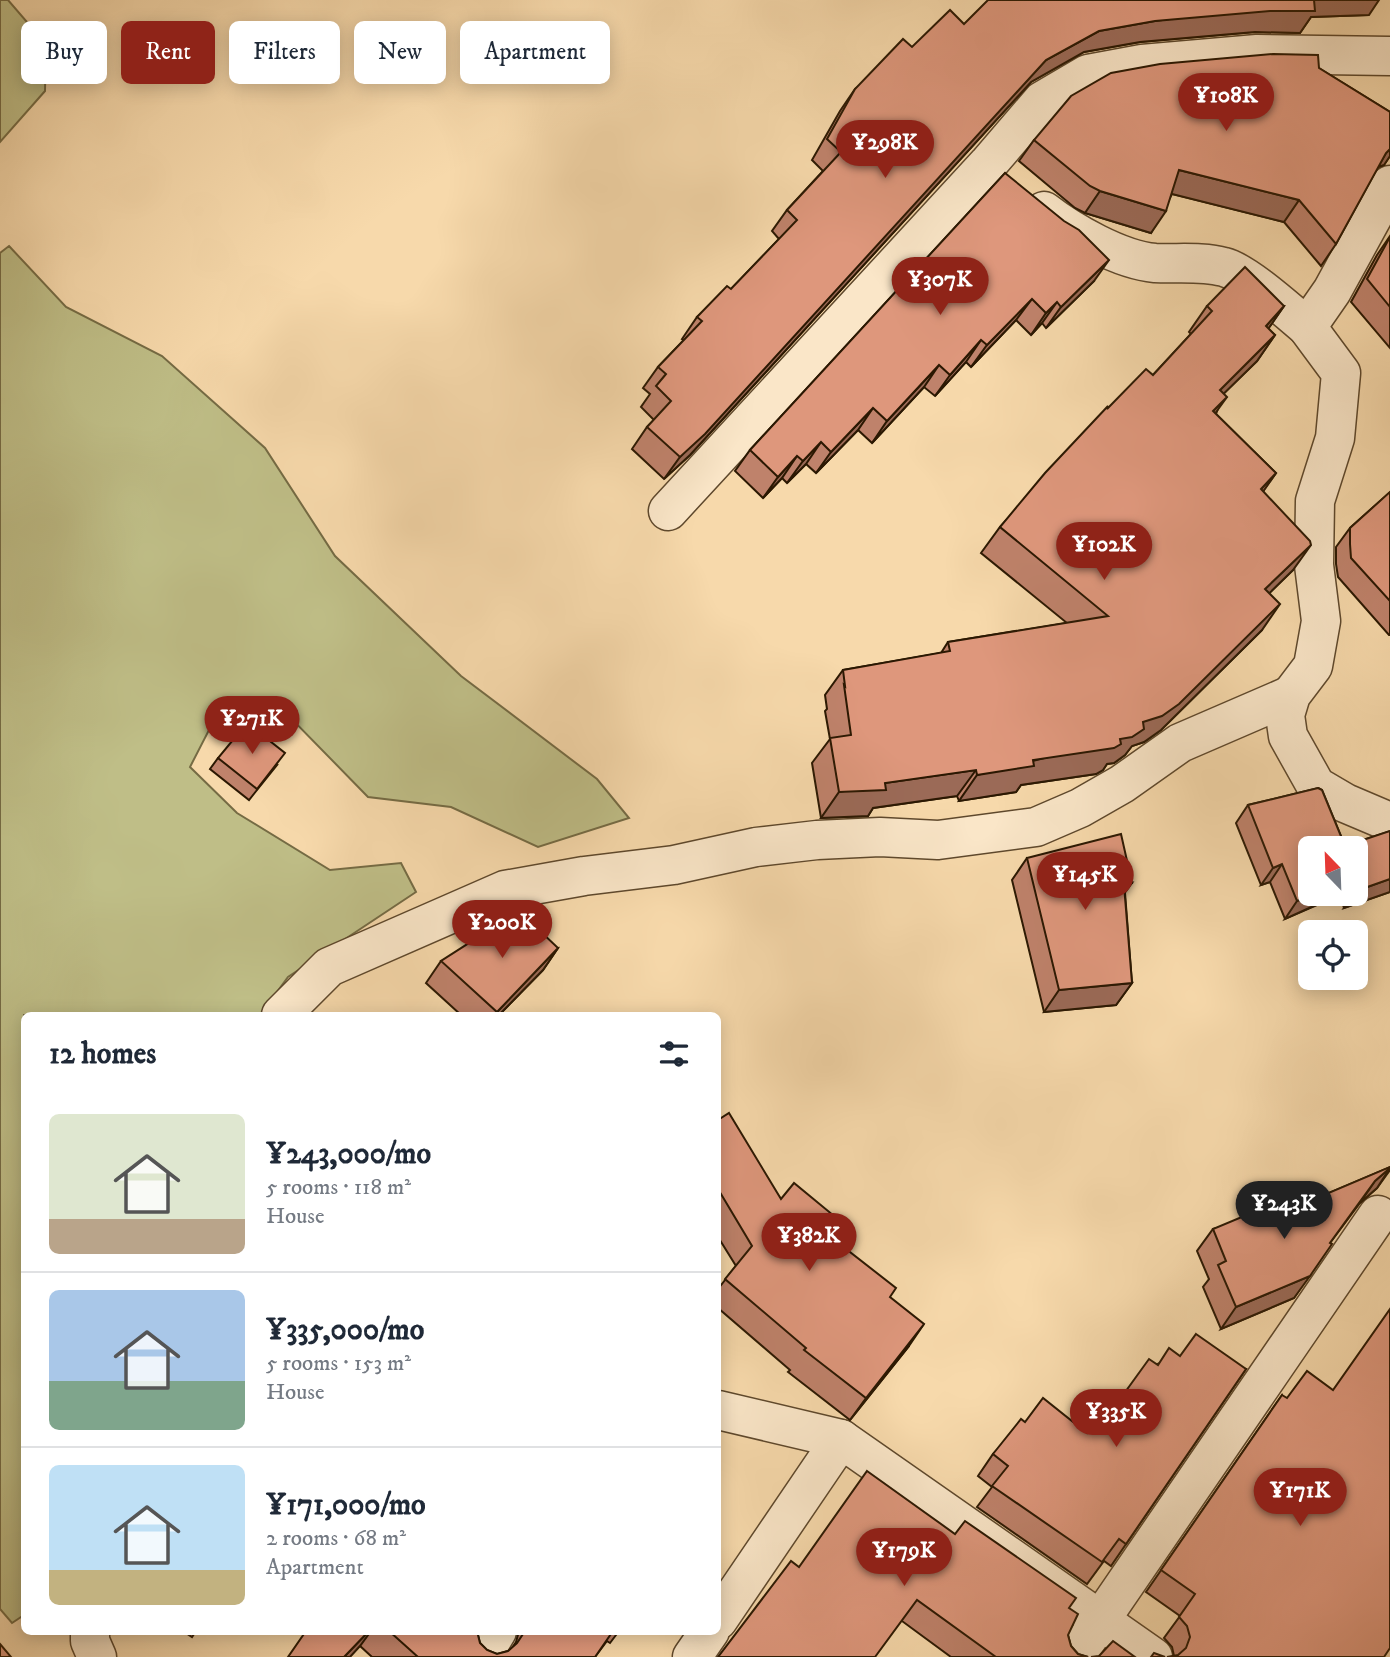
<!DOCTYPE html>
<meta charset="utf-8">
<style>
body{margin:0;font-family:"IM FELL DW Pica",serif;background:#f2f2f3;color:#1f2937;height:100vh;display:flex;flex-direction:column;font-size:26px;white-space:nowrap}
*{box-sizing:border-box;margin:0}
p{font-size:23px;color:#747a83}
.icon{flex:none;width:38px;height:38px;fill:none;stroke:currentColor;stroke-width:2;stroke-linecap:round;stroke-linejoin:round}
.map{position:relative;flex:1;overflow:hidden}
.side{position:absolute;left:21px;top:1012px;width:700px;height:623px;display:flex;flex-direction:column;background:#fff;border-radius:10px;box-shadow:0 4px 18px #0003}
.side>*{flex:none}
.top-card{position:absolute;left:21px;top:21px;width:700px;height:63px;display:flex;gap:14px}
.needle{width:46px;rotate:337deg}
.fabs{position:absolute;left:1298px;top:836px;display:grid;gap:14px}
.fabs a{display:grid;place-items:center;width:70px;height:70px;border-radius:10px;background:#fff;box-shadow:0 4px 18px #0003;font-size:35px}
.price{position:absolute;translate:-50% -60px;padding:0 16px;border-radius:24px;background:#8f2418;color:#fff;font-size:23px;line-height:46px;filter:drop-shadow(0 2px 4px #0008)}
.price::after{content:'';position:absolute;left:50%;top:42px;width:21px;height:16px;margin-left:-10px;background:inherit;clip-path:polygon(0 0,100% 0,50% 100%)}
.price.on{background:#222;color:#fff}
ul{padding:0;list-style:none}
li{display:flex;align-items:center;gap:21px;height:175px;padding:0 28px}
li+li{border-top:2px solid #e0e1e3}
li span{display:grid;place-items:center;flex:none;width:196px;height:140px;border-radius:10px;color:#555}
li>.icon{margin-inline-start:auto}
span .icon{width:84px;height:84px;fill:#fffc;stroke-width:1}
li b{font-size:30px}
h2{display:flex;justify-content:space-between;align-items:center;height:84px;padding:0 28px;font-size:30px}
.pill{padding:0 24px;border-radius:10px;background:#fff;box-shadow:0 4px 18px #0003;font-size:24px;line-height:63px}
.pill.on{background:#8f2418;color:#fff}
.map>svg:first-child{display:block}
.green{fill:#bfbe87;stroke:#756b44;stroke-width:2}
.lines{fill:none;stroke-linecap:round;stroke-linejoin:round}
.street-casing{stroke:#5e482c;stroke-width:41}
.street{stroke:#fae6c8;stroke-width:38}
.wall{fill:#bf826b;stroke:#2b1802;stroke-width:2;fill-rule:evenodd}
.shaded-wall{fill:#9b6a57;stroke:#2b1802;stroke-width:2}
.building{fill:#de977c;stroke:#2b1802;stroke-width:2}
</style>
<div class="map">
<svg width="1390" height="1657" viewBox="0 0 1390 1657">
<rect width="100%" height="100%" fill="#f7d9ab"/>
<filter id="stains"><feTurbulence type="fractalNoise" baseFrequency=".00286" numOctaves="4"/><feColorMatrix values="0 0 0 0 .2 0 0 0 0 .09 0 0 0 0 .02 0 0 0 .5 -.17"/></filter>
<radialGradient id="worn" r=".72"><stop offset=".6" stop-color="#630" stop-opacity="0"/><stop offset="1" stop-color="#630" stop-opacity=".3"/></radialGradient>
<g class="green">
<path d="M0,0h8l38,44 -1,47 -45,51z"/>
<path d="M9,246l57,61 96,49 103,92 70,108 126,120 136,103 32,39 -91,29 -87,-40 -83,-10 -85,-87 -72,16 -21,41 47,46 93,57 71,-7 15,29 -128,85 -28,38h-236v600l-12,8 -12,-14v-1356z"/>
</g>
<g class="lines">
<defs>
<g id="street">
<path d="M1390,185l-58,106 -25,36 34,46 -6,65 -20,63 -1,64 7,56 -8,45 -22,29 -6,20 3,21 28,50 29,17 45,19"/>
<path d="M1044,211c27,21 76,49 111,52 23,1 47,-2 69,4 21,5 65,45 83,60"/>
<path d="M668,511l320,-347 54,-63 46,-27 54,-10 115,-10 133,2"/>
<path d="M281,1015l48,-48 176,-77 79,-14 90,-11 82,-18 61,-7 63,-3 58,3 98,-13 44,-19 42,-24 58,-41 111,-48"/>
<path d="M718,1410l123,29 312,218"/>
<path d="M718,1620l123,-181"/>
<path d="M90,1631v10l7,16"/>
<path d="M481,1657l16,-26"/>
<path d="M692,1657l18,-26"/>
<path d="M1075,1657l303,-442"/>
</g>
</defs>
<use href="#street" class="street-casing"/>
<use href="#street" class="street"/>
</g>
<g class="wall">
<path d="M1369,15l-58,2 -11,16 -45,-1 -115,10 -56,10 -53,30 -341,373 -26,24 -32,-30 15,-22 7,-7 -13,-13 9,-13 -7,-6 15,-21 26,-27 -2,-1 15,-22 34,-28 48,-50 -7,-8 15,-21 36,-39 -11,-11 28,-49 15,-22 57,-42 52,-23z"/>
<path d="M1319,68l71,44v44l-6,9 -6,2 -42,77 -15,22 -37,-44 -112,-28 -21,39 -66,-20 -10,-5 -56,-47 15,-21z"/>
<path d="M1005,173l89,108 -48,47 -4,-5 -11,12 -15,-15 -45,47 -5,-5 -31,34 -11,-9 -52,56 -14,-13 -42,43 -10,-9 -19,19 -5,-5 -19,20 -28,-27 15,-21z"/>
<path d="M1390,236v112l-39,-46 26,-47z"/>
<path d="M1207,306h77l-16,23 7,6 -18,26 -33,32 -8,21 60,59 -13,18 30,79 -24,23 -7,37 -101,100 -17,12 -12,4 -7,9 -11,8 -7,1 -4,6 -7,4 -75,11 -5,7 -57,9 -2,-5 -84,12 -5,8 -47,2 -9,-55 18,-24 -5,-28 2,-2 -2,-14 18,-25 98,-17 7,-11 119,-19 -86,-70 19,-26 107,-118 46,-34 38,-41 -2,-2z"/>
<path d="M1390,492v143h-1l-51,-58 -2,-13v-17l14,-19z"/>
<path d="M218,758l59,7 -28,35 -39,-31z"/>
<path d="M1318,788l4,2 23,56 45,-15v61l-46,16 -4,-13 -55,24 -15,-37 -9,3 -25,-62 12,-18zM1311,849h45v45h-45z"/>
<path d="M1027,858l98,35 7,90 -16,22 -72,7 -32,-132z"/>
<path d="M558,948l-15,22 -44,45h-38l-35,-32 15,-22z"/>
<path d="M718,1120l63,79 58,21 -10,15 61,62 19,49 -59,74 -62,-48 2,-2 -72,-62v-19l18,-23 -18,-29z"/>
<path d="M1390,1167v3l-13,18 -17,15 -30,40 -36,55 -73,31 -18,-42 6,-8 -12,-28 16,-22 71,-17z"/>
<path d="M1180,1356l66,13 -135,197 -7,-5 -17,23 -110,-77 15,-20 -14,-11 15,-22 32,-32 62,11 15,-9 55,-60z"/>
<path d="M1282,1395l102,262 -210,-1 -2,-9 -8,-9 16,-22 -34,-24z"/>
<path d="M955,1534l114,74 -1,27 3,11 7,8 10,3h-137l-49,-36 -103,-54z"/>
<path d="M183,1631h13l-4,6z"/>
<path d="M306,1631h171l3,12 7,7 10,4 11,-3 4,-3 4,-6 3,-11h100l-9,12 -3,-2 -12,16h-223l-12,-11z"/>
</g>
<g class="shaded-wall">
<path d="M1310,0h69l-10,15 -58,2 -11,16 -45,-1 -115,10 -56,10 -53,30 -341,373 -26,24 16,-22 366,-397 53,-29 56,-10z"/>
<path d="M1390,149v7l-6,9 -6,2 8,-14z"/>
<path d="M1179,170l120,30 -15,22 -120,-30z"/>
<path d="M1100,191l66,20 -15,22 -66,-20z"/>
<path d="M1109,260l-15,21 -48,47 15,-21z"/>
<path d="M1032,299l-16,21 -45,47 16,-22z"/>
<path d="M1057,302l-15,21 -11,12 15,-22z"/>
<path d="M1284,306l-18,26v-6z"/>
<path d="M1275,335l-18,26 -55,54 18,-25z"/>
<path d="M981,340l-15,22 -31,34 15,-21z"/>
<path d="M939,365l-15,22 -52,56 15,-22z"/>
<path d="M1227,397l-18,25 4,-11z"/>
<path d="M873,408l-15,22 -42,43 15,-21z"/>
<path d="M821,442l-15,22 -19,19 16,-22z"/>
<path d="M797,456l-15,22 -19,20 15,-21z"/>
<path d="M1276,473l-18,26 3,-10z"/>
<path d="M1311,545l-18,25 -46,45 18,-26z"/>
<path d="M1280,604l-18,26 -101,100 -17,12 -12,4 -7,9 -11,8 -7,1 -4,6 -7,4 -75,11 -5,7 -57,9 18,-26 143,-36 23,-17z"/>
<path d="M976,770l-19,26 -84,12 -5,8 -47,2 18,-26 46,-9z"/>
<path d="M1282,864l-12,18 -9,3 12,-17z"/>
<path d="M1390,879v13l-46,16 10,-14h2v-3z"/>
<path d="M1132,883l-16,22 8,-20z"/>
<path d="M1313,894h27l-55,25 12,-18z"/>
<path d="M558,948l-15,22 -44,45h-5z"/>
<path d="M1132,983l-16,22 -72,7 15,-22z"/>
<path d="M1390,1168l-13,20 -17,15 15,-22z"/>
<path d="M1310,1276l-16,22 -73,31 15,-22z"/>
<path d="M924,1324l-15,22 -59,74 16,-22z"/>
<path d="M369,1631h2l-11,15 -10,11h-6z"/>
</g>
<g class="building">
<path d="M988,0h326l1,11h-45l-115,10 -56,10 -53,29 -341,374 -25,23 -33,-30 24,-26 -15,-15 10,-12 -8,-7 44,-46 -5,-4 30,-31 4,3 66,-69 -10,-10 54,-58 -14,-13 28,-50 48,-50 9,8 38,-37 14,14z"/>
<path d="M1273,54l45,1 1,13 71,44v37l-4,4 -50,91 -37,-44 -120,-30 -13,41 -66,-20 -10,-5 -56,-46 37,-44 40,-23 49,-9z"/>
<path d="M1005,173l59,48 15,9 30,30 -48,47 -4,-5 -11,11 -14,-14 -45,46 -6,-5 -31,35 -11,-10 -52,56 -14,-13 -42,44 -10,-10 -18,19 -6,-5 -19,21 -28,-27z"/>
<path d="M1390,237v70l-23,-28z"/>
<path d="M1245,267l39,39 -18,20 9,9 -55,55 7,7 -14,14 63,62 -15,16 49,52 1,4 -46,44 15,15 -101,100 -17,12 -19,6 1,7 -12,8 -12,2 1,5 -7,4 -81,12 1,6 -57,9 -1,-5 -91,13 1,7 -47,2 -9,-54 21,-3 -7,-50 1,1 -2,-16 107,-19 -2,-9 160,-26 -108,-89 45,-54 63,-67 -1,3 39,-40 7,6 59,-64 -5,-5z"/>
<path d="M1390,492v109l-39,-43 -1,-14v-16z"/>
<path d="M247,723l38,30 -28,36 -39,-31z"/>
<path d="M1318,788l4,2 23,56 45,-15v48l-34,12v-42h-45v45h2l-16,7 -15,-37 -9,4 -25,-63z"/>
<path d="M1121,834l11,49 -8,2 8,98 -73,7 -32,-132z"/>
<path d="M519,911l39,37 -61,64 -56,-51z"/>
<path d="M729,1113l52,86 13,-16 45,37 -12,14 69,54 -6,9 34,27 -58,74 -62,-48 2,-2 -81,-69 27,-33 -34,-57v-69z"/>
<path d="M1390,1167v1l-15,13 -45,62 2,1 -22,32 -74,31 -18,-42 8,-4 -13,-32 67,-28 4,11z"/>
<path d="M1390,1309v339l-6,9h-217l11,-2 8,-7 4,-11 -3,-11 -8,-9 16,-23 -34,-24 121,-175 5,3 20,-27 26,19z"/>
<path d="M1196,1334l50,35 -120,175 -7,-5 -17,23 -110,-76 16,-20 -15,-12 28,-35 4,3 18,-24 44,35 10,-13 5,4 47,-65 9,6 11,-17 11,8z"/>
<path d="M867,1471l88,63 10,-13 111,77 -7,10 9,6 -10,21 3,11 7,8 10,3h-92l-79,-57 -42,57h-157l73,-96 8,6z"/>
<path d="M306,1631h63l-25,26h-56z"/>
<path d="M389,1631h88l3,12 7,7 10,4 11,-3 9,-8 8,-12h88l-18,26h-177z"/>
<path d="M1113,1641l22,16h-44l8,-1z"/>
<path d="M0,1644l11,13h-11z"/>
<path d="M1154,1653l11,4h-14z"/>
</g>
<rect width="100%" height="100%" filter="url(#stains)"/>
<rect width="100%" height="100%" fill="url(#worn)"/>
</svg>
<div class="fabs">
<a><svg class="needle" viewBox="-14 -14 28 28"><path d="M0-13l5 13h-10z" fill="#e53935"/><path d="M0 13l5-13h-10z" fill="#747a83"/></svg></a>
<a><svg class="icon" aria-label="locate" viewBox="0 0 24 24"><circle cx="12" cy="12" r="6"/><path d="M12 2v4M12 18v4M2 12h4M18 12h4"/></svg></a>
</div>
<b class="price" style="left:1226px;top:133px">¥108K</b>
<b class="price" style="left:885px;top:180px">¥298K</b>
<b class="price" style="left:940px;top:317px">¥307K</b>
<b class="price" style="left:1104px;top:582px">¥102K</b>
<b class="price" style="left:252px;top:756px">¥271K</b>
<b class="price" style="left:1085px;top:912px">¥145K</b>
<b class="price" style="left:502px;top:960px">¥200K</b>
<b class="price on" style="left:1284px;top:1241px">¥243K</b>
<b class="price" style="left:809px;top:1273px">¥382K</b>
<b class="price" style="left:1116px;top:1449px">¥335K</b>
<b class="price" style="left:1300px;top:1528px">¥171K</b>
<b class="price" style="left:904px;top:1588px">¥179K</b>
<div class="top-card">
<a class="pill">Buy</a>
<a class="pill on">Rent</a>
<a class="pill">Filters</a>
<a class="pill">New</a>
<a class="pill">Apartment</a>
</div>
<section class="side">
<h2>12 homes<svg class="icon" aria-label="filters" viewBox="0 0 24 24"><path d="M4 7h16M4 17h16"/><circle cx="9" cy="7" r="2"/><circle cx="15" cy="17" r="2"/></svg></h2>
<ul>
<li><span style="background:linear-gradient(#dfe7d0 75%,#b9a48a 0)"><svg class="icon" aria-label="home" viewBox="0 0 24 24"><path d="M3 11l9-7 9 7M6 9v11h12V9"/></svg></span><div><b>¥243,000/mo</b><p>5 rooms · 118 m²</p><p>House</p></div></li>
<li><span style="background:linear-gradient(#a9c7e8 65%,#7fa58c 0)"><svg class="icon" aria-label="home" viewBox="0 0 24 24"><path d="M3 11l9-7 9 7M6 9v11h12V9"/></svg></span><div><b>¥335,000/mo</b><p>5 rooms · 153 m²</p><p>House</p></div></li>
<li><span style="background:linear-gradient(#bfe0f5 75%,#c2b280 0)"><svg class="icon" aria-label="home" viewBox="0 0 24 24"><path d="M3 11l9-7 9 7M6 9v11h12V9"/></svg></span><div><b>¥171,000/mo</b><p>2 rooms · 68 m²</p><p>Apartment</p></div></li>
</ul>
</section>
</div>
